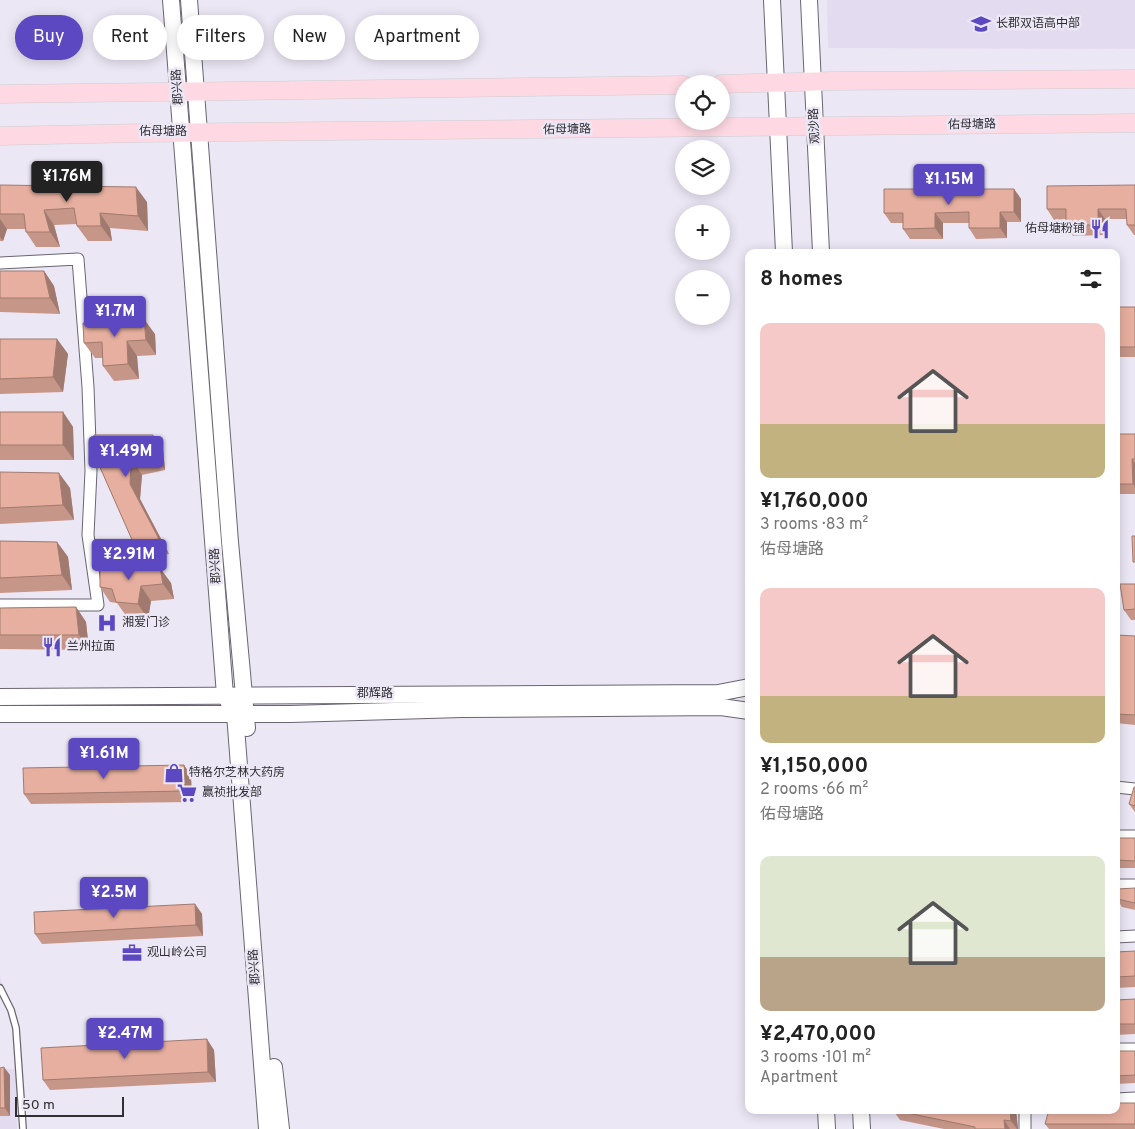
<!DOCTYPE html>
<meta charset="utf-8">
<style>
body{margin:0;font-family:Overpass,"Noto Sans SC",sans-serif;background:#f6f6f6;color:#222;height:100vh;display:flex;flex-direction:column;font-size:19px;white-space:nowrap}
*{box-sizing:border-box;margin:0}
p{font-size:16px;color:#767676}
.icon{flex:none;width:28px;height:28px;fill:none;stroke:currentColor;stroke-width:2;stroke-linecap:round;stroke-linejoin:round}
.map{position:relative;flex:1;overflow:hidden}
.details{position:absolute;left:745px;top:249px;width:375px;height:865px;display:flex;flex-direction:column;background:#fff;border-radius:10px;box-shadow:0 2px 12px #0003}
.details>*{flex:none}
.guide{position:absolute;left:15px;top:15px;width:475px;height:45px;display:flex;gap:10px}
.fabs{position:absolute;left:675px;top:75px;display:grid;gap:10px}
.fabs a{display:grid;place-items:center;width:55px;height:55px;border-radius:50%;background:#fff;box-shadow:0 2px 12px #0003;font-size:25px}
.scale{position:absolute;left:15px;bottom:12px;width:109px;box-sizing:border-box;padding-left:5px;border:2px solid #302e33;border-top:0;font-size:14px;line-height:18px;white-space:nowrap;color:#302e33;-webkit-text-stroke:4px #ece7f5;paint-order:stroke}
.price{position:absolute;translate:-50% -42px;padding:0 11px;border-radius:5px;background:#5c48c0;color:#fff;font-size:16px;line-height:32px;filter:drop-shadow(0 1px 2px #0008)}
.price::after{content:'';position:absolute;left:50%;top:30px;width:15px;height:11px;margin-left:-8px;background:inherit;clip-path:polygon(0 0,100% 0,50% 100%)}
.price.on{background:#222;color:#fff}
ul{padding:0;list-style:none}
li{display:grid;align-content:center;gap:10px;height:265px;padding:0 15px}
li span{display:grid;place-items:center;height:155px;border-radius:10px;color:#555}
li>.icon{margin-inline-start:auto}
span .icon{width:90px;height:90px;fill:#fffc;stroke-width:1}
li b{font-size:21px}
h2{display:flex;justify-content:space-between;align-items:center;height:60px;padding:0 15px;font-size:21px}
.pill{padding:0 18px;border-radius:22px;background:#fff;box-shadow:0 2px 12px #0003;font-size:18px;line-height:45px}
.pill.on{background:#5c48c0;color:#fff}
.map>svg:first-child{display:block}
.built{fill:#e3dbf0}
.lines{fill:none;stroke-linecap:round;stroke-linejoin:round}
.lane-casing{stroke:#6a6571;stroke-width:8}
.street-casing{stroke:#6a6571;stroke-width:13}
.secondary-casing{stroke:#6a6571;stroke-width:18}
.primary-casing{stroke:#cdcdce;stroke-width:19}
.lane{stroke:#fff;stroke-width:5.5}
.street{stroke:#fff;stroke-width:11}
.secondary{stroke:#fff;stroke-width:16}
.primary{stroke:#fed9e3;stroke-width:18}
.wall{fill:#c69689}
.shaded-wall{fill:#a17a6f}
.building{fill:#e6af9f;stroke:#a17a6f}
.labels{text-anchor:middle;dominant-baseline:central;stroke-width:5;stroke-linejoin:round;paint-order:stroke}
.poi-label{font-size:12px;fill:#302e33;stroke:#ece7f5;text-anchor:start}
.street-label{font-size:12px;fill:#302e33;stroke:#ece7f5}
</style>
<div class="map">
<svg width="1135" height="1129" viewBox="0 0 1135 1129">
<rect width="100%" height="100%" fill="#ece7f5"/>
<g class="built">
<path d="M827,0h308v49l-307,-1z"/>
<path d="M0,978l9,19h-9v72h16l1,60h-17z"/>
</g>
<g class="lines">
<defs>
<path id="lane" d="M0,988l11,22 5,18 7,101"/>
<g id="street">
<path d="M0,263l78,-4 10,128 3,84 -3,64 10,70h-98"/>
<path d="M1116,787l19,2"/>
<path d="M1116,836h19"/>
<path d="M1116,885h19"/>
<path d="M1116,937l19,-1"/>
<path d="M1116,1049h19"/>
<path d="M1116,1099l19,-1"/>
<path d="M1025,1129v-19"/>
</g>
<g id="secondary">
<path d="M171,0l54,695 10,19 32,415"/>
<path d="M189,0l41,542 17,186"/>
<path d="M772,0l12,252"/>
<path d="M809,0l12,252"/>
<path d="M0,697l718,-4 31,-6"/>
<path d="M0,714h290l172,-5 259,-2 28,4"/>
<path d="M274,1067l7,62"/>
<path d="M826,1110l1,19"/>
<path d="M861,1110l1,19"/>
</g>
<g id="primary">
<path d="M721,84l111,-3 303,-2"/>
<path d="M0,94l684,-9"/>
<path d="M0,136l141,-3 994,-10"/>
</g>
</defs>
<use href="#lane" class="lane-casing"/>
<use href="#street" class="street-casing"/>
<use href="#secondary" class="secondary-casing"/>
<use href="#primary" class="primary-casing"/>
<use href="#lane" class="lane"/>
<use href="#street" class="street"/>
<use href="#secondary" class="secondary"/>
<use href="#primary" class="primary"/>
</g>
<g class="wall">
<path d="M0,185l147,17 1,29 -38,-3 2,13h-24l-11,-15v-2l-23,1 6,22h-24l-10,-15 -1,-3h-18l-4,12h-3z"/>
<path d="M1135,185v50h-1l-7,-10v-6h-22v16l-32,1 -7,-11v-6l-12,1 -7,-11z"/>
<path d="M1014,189l7,10v23h-14v16l-31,1 -7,-11v-5h-26v16h-33l-7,-10v-6h-12l-7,-10z"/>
<path d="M0,271h44l10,15 6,28 -60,-2z"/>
<rect x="1116" y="307" width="19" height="50"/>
<path d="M155,334l1,21 -19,1 2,23 -25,2 -11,-15v-8h-8l-11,-15z"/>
<path d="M0,339h57l11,15 -5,38 -63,2z"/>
<path d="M0,412h63l10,15 1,33h-74z"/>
<rect x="1116" y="434" width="19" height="60"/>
<path d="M163,450l2,20 -23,5 -2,24 29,55 -26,3 -10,-15 -38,-86z"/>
<path d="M0,472l70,16 4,32 -74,4z"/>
<path d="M0,541l57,1 11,15 4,33 -72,3z"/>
<path d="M160,568l11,15 3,16 -23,2 -3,18 -21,-2 -10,-14 -7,-1 -10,-15z"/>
<path d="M1135,584v36h-4l-7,-10z"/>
<path d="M76,607l10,15 3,28 -89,-1v-41z"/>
<path d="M1116,635l19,1v89l-19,-2z"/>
<path d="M184,765l7,11 1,26 -161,2 -7,-10z"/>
<path d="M1135,787v25l-6,-8z"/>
<path d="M1135,838v30h-16l-3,-4v-15z"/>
<path d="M1135,888v22l-13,-3 -5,-8z"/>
<path d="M195,904l7,10 1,22 -161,8 -7,-10z"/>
<path d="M1135,951v36l-19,1v-36z"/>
<path d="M1135,999v35l-19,1v-35z"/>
<path d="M214,1050l2,32 -166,8 -7,-10z"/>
<path d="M1116,1051h19v32l-19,1z"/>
<path d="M0,1068l10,7v41h-10z"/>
<path d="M1135,1103v26h-86l-4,-5z"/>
<path d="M893,1110h123l2,19h-74l-44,-9z"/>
</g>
<g class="shaded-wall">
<path d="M136,187l11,15 1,29 -10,-15z"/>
<path d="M1014,189l7,10v23l-7,-10z"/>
<path d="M1098,209l7,10v16l-7,-10z"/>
<path d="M44,210l10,15 6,22 -10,-15z"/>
<path d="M1000,212l7,10v16l-7,-10z"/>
<path d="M100,213l10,15 2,13 -11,-15z"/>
<path d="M935,213l8,10v16l-8,-11z"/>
<path d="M0,219l7,10 -4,12 -3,-4z"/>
<path d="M44,271l10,15 6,28 -10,-16z"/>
<path d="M144,319l11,15 1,21 -10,-15z"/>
<path d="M57,339l11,15 -5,38 -10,-15z"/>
<path d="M127,341l10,15 2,23 -11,-15z"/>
<path d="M63,412l10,15 1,33 -11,-15z"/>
<path d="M153,435l10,15 2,20 -11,-15z"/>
<path d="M131,459l11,16 -2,24 29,55 -10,-15 -29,-55z"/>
<path d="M1132,459l3,4v24l-2,-3z"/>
<path d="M59,473l11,15 4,32 -11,-15z"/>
<path d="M57,542l11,15 4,33 -10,-15z"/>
<path d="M160,568l11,15 3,16 -11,-15z"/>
<path d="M141,586l10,15 -3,18 -10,-15z"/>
<path d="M76,607l10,15 3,28 -10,-15z"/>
<path d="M184,765l7,11 1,26 -7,-11z"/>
<path d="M195,904l7,10 1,22 -7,-11z"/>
<path d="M207,1039l7,11 2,32 -8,-10z"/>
<path d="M4,1067l6,8v41l-5,-8z"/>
<path d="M1010,1110h6l2,19h-1l-6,-8z"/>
<path d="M1004,1120l6,9h-5z"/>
</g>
<g class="building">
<path d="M0,185l136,2 2,29 -38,-3 1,13h-24l-3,-18 -30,2 6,22h-24l-2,-18h-24z"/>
<path d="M1135,185v40h-8l-1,-16h-28v16h-32v-16h-19v-23z"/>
<path d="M884,189h130v23h-14v16h-31v-16l-34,1v15l-32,1v-16h-19z"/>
<path d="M0,271h44l6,27h-50z"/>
<rect x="1116" y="307" width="19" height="40"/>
<path d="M144,319l2,21 -19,1 1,23 -25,2 -1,-24 -18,1 -1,-20z"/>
<path d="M0,339h57l-4,38 -53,2z"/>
<rect x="0" y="412" width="63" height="33"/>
<path d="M1116,434h19v25h-3l1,25h-17z"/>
<path d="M94,435h59l1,20 -23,4 -1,25 29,55 -26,3 -38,-86z"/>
<path d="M0,472l59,1 4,32 -63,3z"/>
<path d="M1132,536h3v26h-2z"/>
<path d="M0,541l57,1 5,33 -62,3z"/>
<path d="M100,566l60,2 3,16 -22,2 -3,18 -22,-2 -4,-13 -12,-2z"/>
<path d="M1120,584h15v25l-11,1z"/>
<path d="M76,607l3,28h-79v-27z"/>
<path d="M1116,635l19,1v79l-19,-1z"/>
<path d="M184,765l1,26 -161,3 -1,-26z"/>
<path d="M1134,787h1v19l-6,-2z"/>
<path d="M1119,838h16v23l-19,-1v-11z"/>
<path d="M1135,888v15l-18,-4v-10z"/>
<path d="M195,904l1,21 -161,9 -1,-22z"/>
<path d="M1135,951v25l-19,1v-25z"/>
<path d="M1135,999v25h-19v-24z"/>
<path d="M207,1039l1,33 -165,8 -2,-32z"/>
<path d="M1116,1051h19v24l-19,1z"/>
<path d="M4,1067l1,41h-5v-40z"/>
<path d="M1116,1103h19v21h-90l4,-14h67z"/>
<path d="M893,1110h117l1,11 -7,-1 1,9h-30v-2z"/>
</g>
<defs>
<symbol id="school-bare" viewBox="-9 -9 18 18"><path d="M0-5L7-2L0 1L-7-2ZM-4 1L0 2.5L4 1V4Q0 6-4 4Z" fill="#5c48c0" stroke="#ece7f5" stroke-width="2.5" paint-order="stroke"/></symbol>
<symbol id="restaurant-bare" viewBox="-9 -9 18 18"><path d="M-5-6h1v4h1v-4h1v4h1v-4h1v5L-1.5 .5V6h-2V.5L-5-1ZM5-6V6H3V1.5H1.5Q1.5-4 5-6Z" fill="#5c48c0" stroke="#ece7f5" stroke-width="2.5" paint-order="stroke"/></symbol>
<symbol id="hospital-bare" viewBox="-9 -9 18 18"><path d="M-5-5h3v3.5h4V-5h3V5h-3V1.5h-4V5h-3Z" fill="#5c48c0" stroke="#ece7f5" stroke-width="2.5" paint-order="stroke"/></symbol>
<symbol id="shop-bare" viewBox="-9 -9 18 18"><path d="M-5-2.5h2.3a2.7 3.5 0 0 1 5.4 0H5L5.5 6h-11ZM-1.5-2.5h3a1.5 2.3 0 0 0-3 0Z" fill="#5c48c0" stroke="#ece7f5" stroke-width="2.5" paint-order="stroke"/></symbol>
<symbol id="supermarket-bare" viewBox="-9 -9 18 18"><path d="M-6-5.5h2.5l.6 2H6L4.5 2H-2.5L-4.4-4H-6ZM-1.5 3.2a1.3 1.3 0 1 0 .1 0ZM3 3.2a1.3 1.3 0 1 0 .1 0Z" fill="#5c48c0" stroke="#ece7f5" stroke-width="2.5" paint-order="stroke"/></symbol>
<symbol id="office-bare" viewBox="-9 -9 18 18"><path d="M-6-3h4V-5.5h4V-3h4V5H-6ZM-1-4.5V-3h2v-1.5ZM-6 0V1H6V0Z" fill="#5c48c0" stroke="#ece7f5" stroke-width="2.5" paint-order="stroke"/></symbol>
</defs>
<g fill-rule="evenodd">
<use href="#school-bare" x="967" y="10" width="28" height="28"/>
<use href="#restaurant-bare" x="1086" y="215" width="28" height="28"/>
<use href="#hospital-bare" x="93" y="609" width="28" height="28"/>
<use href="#restaurant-bare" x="38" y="633" width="28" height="28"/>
<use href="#shop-bare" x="160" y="759" width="28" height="28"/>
<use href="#supermarket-bare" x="173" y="779" width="28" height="28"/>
<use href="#office-bare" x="118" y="939" width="28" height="28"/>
</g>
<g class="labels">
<g class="poi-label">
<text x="996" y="24">长郡双语高中部</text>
<text x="1085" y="229" text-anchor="end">佑母塘粉铺</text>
<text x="122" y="623">湘爱门诊</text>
<text x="67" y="647">兰州拉面</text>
<text x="189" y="773">特格尔芝林大药房</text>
<text x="202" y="793">赢祯批发部</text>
<text x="147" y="953">观山岭公司</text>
</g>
<g class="street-label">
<text transform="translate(178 87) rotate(-94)">郡兴路</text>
<text transform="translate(972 125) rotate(-1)">佑母塘路</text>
<text transform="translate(815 126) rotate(-93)">观沙路</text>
<text transform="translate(567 130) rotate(-1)">佑母塘路</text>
<text x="163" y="132">佑母塘路</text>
<text transform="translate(216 566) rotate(-93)">郡兴路</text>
<text x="375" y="694">郡辉路</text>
<text transform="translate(255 967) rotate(-94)">郡兴路</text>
</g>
</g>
</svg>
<div class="fabs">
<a><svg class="icon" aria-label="locate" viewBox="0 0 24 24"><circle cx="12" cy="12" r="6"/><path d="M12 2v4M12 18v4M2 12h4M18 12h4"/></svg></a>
<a><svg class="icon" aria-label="layers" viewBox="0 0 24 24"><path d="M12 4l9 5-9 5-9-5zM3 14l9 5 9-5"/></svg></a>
<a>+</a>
<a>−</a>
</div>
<div class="scale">50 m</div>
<b class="price on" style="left:67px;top:203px">¥1.76M</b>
<b class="price" style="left:949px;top:206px">¥1.15M</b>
<b class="price" style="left:115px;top:338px">¥1.7M</b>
<b class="price" style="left:126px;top:478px">¥1.49M</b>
<b class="price" style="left:129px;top:581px">¥2.91M</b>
<b class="price" style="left:104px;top:780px">¥1.61M</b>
<b class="price" style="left:114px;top:919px">¥2.5M</b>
<b class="price" style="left:125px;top:1060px">¥2.47M</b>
<div class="guide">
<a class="pill on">Buy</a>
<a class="pill">Rent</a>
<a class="pill">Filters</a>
<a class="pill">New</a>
<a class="pill">Apartment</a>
</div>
<section class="details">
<h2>8 homes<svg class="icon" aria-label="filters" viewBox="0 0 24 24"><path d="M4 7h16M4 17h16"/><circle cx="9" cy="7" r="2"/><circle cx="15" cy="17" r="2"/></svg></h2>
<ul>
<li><span style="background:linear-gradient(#f6c9c9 65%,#c2b280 0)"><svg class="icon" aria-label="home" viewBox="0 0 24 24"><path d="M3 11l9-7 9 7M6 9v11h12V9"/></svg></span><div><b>¥1,760,000</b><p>3 rooms · 83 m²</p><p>佑母塘路</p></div></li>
<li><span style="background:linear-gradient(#f6c9c9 70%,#c2b280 0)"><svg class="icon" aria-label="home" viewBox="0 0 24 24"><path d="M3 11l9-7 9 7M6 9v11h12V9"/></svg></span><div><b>¥1,150,000</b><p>2 rooms · 66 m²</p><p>佑母塘路</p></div></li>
<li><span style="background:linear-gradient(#dfe7d0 65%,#b9a48a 0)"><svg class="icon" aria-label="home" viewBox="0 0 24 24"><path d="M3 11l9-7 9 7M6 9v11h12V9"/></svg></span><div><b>¥2,470,000</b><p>3 rooms · 101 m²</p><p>Apartment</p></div></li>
</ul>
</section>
</div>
